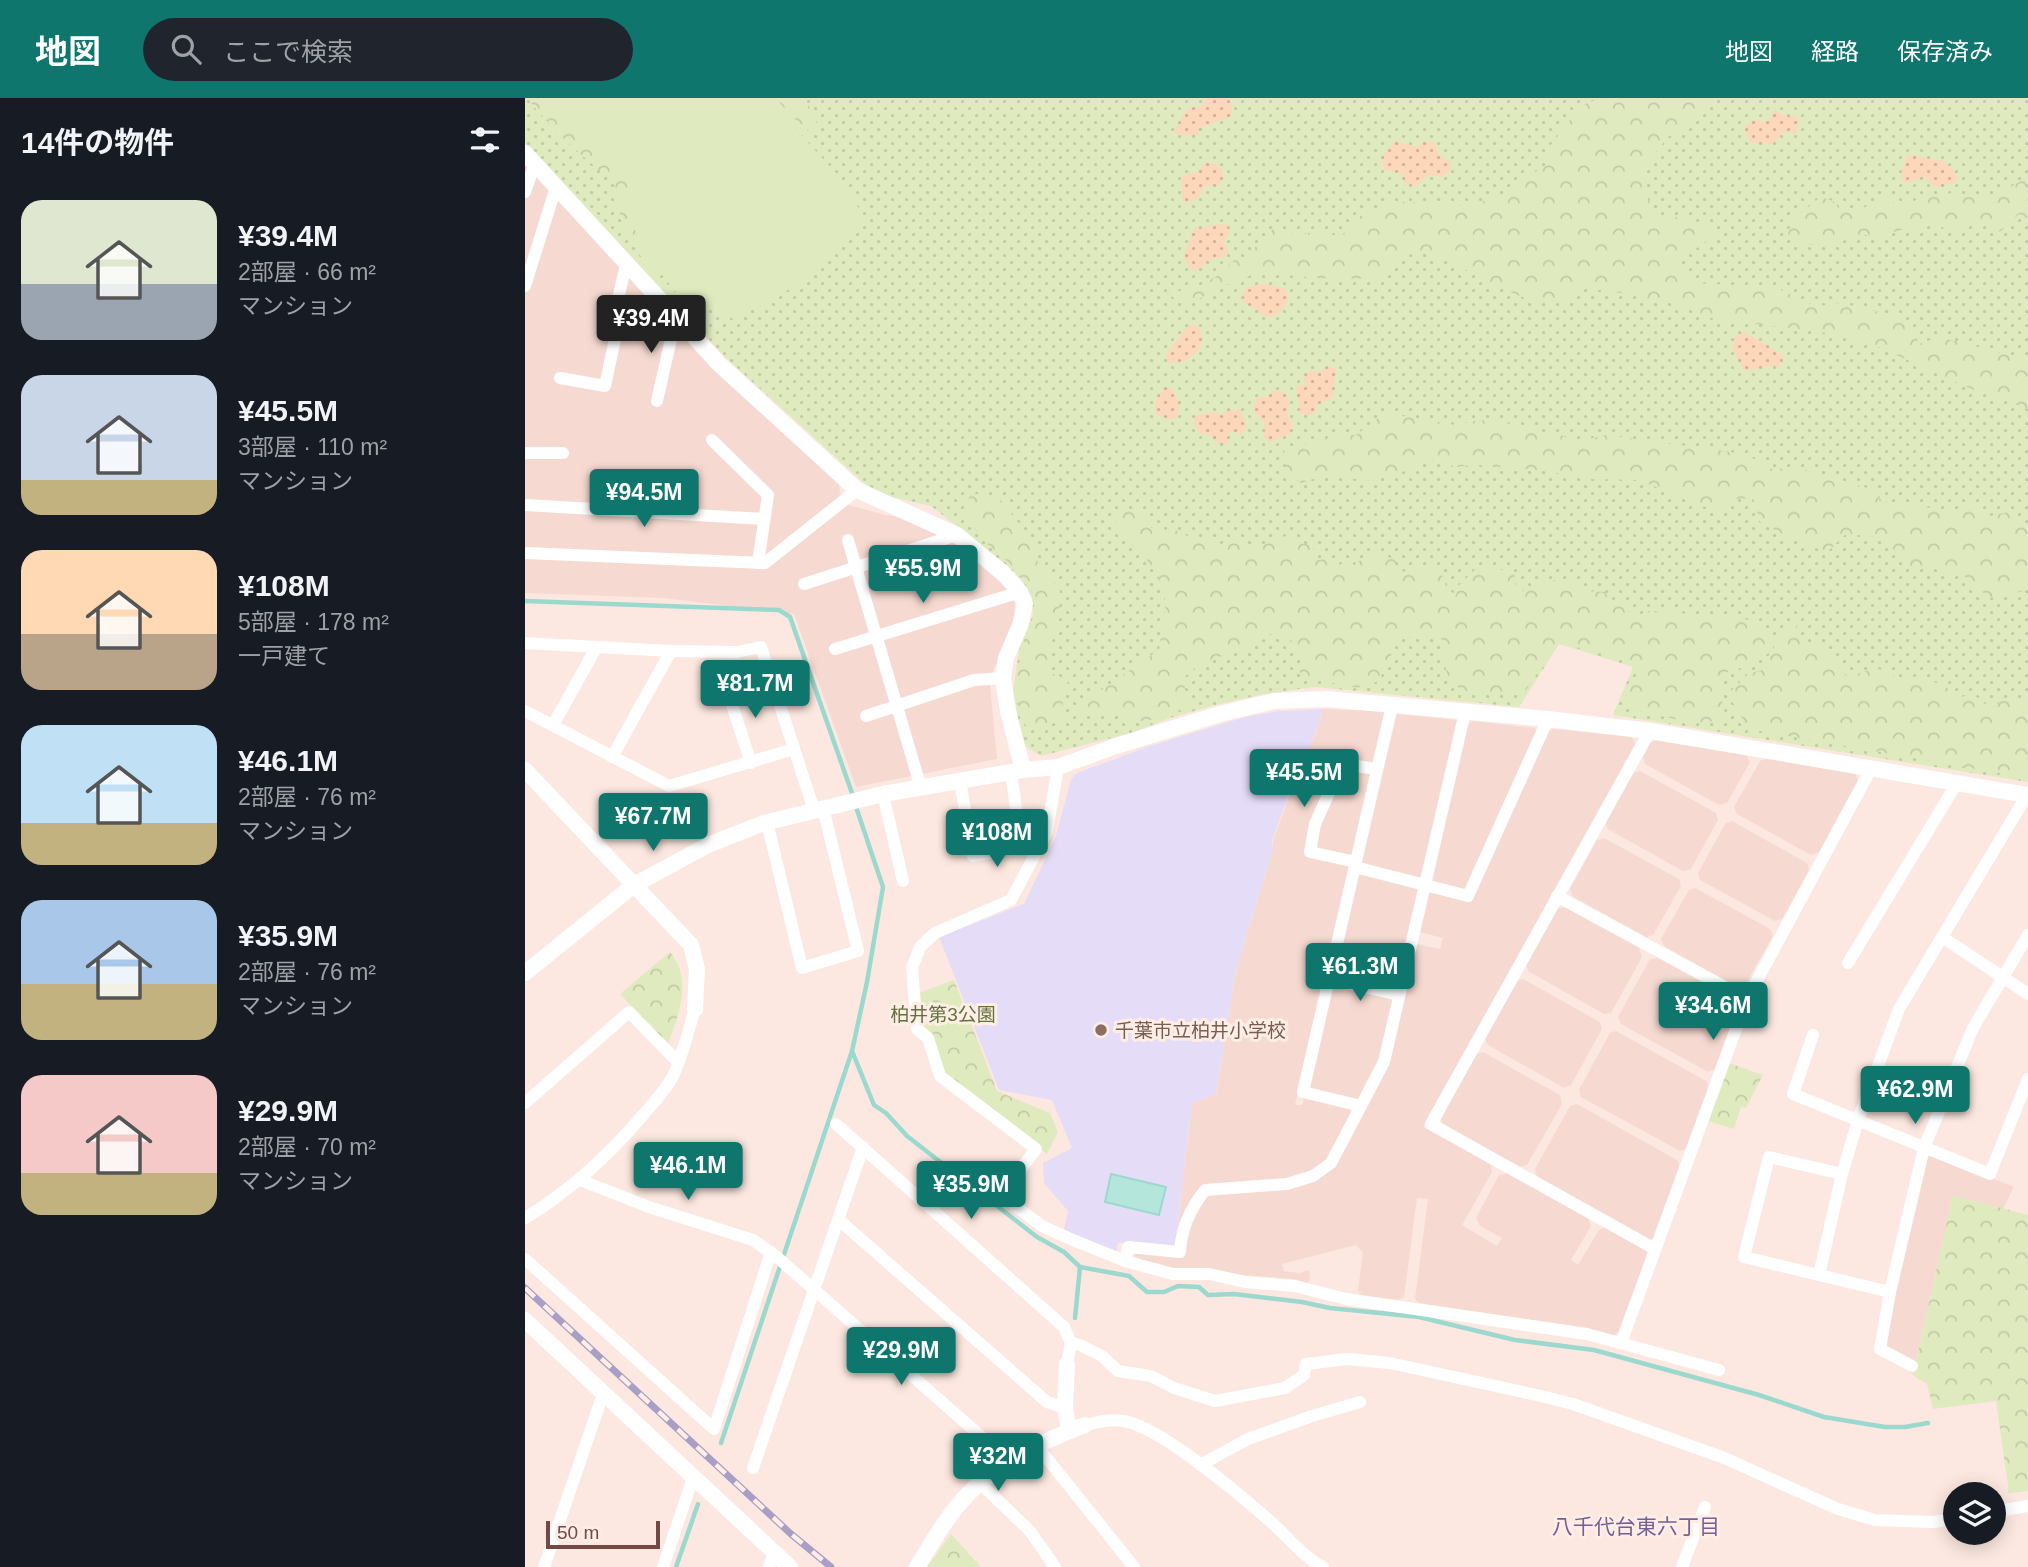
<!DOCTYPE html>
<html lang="ja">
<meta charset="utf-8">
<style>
body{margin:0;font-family:Helvetica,"Noto Sans JP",sans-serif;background:#20242c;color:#f1f3f6;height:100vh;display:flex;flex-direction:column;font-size:26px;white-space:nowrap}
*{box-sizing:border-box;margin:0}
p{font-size:23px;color:#9ea1a6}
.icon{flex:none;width:38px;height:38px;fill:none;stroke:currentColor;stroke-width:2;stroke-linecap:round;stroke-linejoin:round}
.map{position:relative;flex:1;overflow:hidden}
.side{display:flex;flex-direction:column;background:#171b24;width:525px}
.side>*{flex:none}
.fabs{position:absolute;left:1418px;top:1384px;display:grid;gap:14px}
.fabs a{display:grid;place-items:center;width:63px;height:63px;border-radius:50%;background:#171b24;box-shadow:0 4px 18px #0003;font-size:35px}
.scale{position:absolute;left:21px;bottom:18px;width:114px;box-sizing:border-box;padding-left:7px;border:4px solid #734847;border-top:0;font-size:19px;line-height:24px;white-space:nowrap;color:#734847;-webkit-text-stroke:5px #ffede6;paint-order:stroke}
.price{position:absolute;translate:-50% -60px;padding:0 16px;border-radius:7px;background:#0f766e;color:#fff;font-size:23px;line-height:46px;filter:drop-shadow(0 2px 4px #0008)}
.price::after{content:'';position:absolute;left:50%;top:42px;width:21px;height:16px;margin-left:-10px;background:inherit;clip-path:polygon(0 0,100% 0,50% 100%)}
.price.active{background:#222;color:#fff}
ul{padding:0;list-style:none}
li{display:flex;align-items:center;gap:21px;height:175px;padding:0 21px}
li span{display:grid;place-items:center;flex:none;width:196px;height:140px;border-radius:21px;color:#555}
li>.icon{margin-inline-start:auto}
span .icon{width:84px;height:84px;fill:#fffc;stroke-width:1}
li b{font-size:30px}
h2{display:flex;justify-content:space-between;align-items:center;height:84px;padding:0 21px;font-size:30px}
header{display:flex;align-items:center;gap:42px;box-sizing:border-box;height:98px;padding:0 35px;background:#0f766e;color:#fff}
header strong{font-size:33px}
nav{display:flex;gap:38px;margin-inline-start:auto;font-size:24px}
.search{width:490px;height:63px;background:#20242c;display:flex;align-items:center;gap:18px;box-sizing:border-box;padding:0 24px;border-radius:38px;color:#9ea1a6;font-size:26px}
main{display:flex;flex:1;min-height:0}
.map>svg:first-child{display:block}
.residential{fill:#f6dad1}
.education{fill:#e5ddf8}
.grass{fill:url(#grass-dots)}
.forest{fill:url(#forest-crowns)}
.sand{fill:url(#sand-dots)}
.pitch{fill:#dfeabf}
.water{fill:#b5e6dc;stroke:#9bd8cd;stroke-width:2}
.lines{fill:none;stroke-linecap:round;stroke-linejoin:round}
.stream{stroke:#9bd8cd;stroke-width:4.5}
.minor{stroke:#fff;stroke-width:12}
.tertiary{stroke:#fff;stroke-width:16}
.rail-casing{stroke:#a79fc5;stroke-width:7}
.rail{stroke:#ffede6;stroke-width:4.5;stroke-dasharray:13;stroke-linecap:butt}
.education-dot{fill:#8d6e63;stroke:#ffede6;stroke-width:2.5}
.labels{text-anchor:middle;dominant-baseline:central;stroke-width:6;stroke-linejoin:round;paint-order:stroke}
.park-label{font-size:19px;fill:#5f743c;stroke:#ffede6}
.education-label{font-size:19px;fill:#785e54;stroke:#ffede6;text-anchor:start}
.neighbourhood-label{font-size:21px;fill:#746297;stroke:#ffede6}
</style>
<header>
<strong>地図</strong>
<div class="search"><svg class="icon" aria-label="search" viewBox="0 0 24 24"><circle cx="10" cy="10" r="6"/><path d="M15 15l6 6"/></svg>ここで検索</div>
<nav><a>地図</a><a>経路</a><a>保存済み</a></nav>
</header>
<main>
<section class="side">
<h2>14件の物件<svg class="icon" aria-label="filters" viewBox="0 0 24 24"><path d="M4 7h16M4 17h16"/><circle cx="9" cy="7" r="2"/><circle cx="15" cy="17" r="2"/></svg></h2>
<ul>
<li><span style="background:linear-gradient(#dfe7d0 60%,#9aa5b1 0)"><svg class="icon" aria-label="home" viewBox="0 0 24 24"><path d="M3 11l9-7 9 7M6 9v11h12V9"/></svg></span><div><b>¥39.4M</b><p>2部屋 · 66 m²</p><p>マンション</p></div></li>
<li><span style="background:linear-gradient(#c9d6e8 75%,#c2b280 0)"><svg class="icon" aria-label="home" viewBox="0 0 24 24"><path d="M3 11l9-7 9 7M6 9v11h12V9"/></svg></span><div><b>¥45.5M</b><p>3部屋 · 110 m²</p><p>マンション</p></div></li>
<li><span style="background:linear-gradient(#ffd9b3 60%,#b9a48a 0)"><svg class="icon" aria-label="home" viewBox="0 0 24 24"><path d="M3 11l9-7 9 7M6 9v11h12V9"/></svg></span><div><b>¥108M</b><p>5部屋 · 178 m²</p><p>一戸建て</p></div></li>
<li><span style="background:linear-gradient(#bfe0f5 70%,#c2b280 0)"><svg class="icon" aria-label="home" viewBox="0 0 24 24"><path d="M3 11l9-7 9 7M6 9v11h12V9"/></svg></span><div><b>¥46.1M</b><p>2部屋 · 76 m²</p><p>マンション</p></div></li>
<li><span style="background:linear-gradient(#a9c7e8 60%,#c2b280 0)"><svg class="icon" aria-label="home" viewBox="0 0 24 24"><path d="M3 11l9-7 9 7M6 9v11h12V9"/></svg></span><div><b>¥35.9M</b><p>2部屋 · 76 m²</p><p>マンション</p></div></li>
<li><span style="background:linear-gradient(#f6c9c9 70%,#c2b280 0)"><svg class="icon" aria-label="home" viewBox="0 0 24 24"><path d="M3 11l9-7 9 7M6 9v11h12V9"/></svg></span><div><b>¥29.9M</b><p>2部屋 · 70 m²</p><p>マンション</p></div></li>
</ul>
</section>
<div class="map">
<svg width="1503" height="1469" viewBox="0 0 1503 1469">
<defs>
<pattern id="grass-dots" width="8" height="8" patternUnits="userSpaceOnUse" patternTransform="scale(1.75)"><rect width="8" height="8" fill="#dfeabf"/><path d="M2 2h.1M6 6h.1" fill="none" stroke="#c3caa6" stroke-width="1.8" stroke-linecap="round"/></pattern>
<pattern id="forest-crowns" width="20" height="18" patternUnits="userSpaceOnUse" patternTransform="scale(1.75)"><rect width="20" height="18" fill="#dfeabf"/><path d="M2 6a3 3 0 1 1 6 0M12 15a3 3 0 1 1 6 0" fill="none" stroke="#c3caa6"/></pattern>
<pattern id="sand-dots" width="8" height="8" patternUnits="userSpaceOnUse" patternTransform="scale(1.75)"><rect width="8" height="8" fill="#fdd7b9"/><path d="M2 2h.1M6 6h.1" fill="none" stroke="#d1b098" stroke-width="1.8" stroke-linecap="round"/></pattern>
</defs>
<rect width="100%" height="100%" fill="#fce8e0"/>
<g class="residential">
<path d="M0,67l155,167 159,151 1,10 9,12 36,10 17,2 50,24 23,18 34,32 6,12 -1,14 -21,55 -4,3 8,84 -141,28 -62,-173 -130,-16 -139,-5z"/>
<path d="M798,611l63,2 -10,51 -4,2 -32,-5 -28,63 -8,33 43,9 3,4 -55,237h7l2,-8 45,11 3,5 -25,48 -14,12 -27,9 -82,5 -27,45 15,-129 24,-9 20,-124 37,-121v-8l18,-50 6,-4z"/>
<path d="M872,616l60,6 2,5 -37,151 -4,3 -55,-14 -2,-3z"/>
<path d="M947,623l63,7 3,5 -70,155 -5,2 -29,-6 -3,-5 35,-152z"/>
<path d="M1028,631l79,8 3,7 -212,383 67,37 2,8 -30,53 35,21 5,-8 -22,-12 -4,-8 23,-43 9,-2 80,45 3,8 -20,34 7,5 21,-35 7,-3 40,23 2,7 -29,75 -6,4 -28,-8 -166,-25 -4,-4 13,-100 -11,-1 -13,99 -6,3 -36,-4 -4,-6 5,-37 -7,-8 -74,19 2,7 16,2 9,-3 1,10 -3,3 -14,-4 -119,-10 -39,-10v-7l50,-21 22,-37 107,-15 73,-117 29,-118 24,5 3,-11 -24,-6 8,-38 4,-3 40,10 76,-169z"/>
<path d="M1132,642l89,14 4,8 -23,41 -8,2 -74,-41 -2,-7 7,-14z"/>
<path d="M1242,660l88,16 3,6 -39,72 -8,3 -74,-41 -3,-7 26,-46z"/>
<path d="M823,671l22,4 2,4 -19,76 -4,3 -31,-7 -2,-4 5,-22 23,-52z"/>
<path d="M1115,673l76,42 2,7 -27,49 -8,2 -75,-42 -2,-6 27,-50z"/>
<path d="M1207,723l75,42 2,7 -27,49 -7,2 -75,-41 -2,-7 27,-49z"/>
<path d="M1079,740l75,41 2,7 -28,49 -7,2 -74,-41 -2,-7 27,-49z"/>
<path d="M837,776l55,14 2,5 -23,94 -3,2 -54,-12 -3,-5 22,-96z"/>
<path d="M1170,790l75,41 3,7 -28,49 -6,3 -75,-42 -3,-7 28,-49z"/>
<path d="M1039,809l75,41 3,9 -31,56 -7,1 -76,-43 -2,-7 31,-55z"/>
<path d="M1133,860l76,42 3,7 -22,62 -7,3 -87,-48 -3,-7 32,-58z"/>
<path d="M998,881l77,43 2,7 -31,56 -7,3 -76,-43 -3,-7 32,-57z"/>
<path d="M811,887l54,12 3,5 -14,58 -20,38 -3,2 -45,-10 -3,-5 24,-98z"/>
<path d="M1091,933l90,50 3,6 -23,62 -6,2 -99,-54 -2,-7 31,-57z"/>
<path d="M958,954l77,43 2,9 -35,61 -7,2 -76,-41 -3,-7 34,-64z"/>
<path d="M1052,1006l100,56 3,7 -24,69 -6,4 -113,-63 -2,-8 35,-63z"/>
<path d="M1407,1056l82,33 -11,22 -50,-13 -40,179 -29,-29 43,-189z"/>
</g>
<path class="education" d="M798,611l-27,78 -6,4 -18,50 1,8 -37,121 -20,124 -24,9 -17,145 -57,-5 -2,9 -52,-22 4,-19 -24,-28 -1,-20 29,-15 -20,-48 -53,-10 -60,-153 85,-33 32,-68 15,-57 6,-6 73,-27 95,-29 34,-6z"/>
<path class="grass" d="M0,0h1503v684l-415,-67 20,-48 -74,-23 -40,63 -204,-20 -51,7 -48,11 -46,13 -39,15 -90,23 -18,-11 -10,-54 6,-42 14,-35 -1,-17 -10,-17 -13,-13 -78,-61 -48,-11 -20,-13 -137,-124 -201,-215z"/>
<g class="forest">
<path d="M2,0h30l59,56 56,116 -16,6c-24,-29 -39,-54 -41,-92 -31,-27 -63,-53 -88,-86z"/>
<path d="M251,0h29l15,32 -10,2 -20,-17z"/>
<path d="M1076,0h120l-15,7 -9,14 -29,18 -23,29 -2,24 17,30 29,-5 13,11 12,-2 5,8 -41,30 17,21 81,4 26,14 16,5 23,-3 60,14 13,14 5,13 20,-7 89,23v49l-59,-21 -95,-43 -48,-12 -112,-14 -40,-15 -52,-11 -38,-5 -15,14 -32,1 -44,-18 -47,-26 -31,-8 -39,28 -59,-1 -60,-6 -21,12 -15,1 -25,16 -15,2 -14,-10 29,-5 23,-13 15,-15 13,-4 26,-27 26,6 24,-5 9,5 11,-1 17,-18 32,-15 77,5 33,-11 45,-31 2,-17 33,-42z"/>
<path d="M1502,79l1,42 -9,-5 -18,17 -7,1 -8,-7 -7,1 -11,-5 -8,8 -16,-1 -14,-5 -15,9 -10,-3 -12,3 -4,7 -24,-4 -38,10 -32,-1 -7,-10 4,-13 28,-24 13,4 7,9 14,2 33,-15 8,7 16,-1 16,-10c15,4 13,1 27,0 5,0 11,3 16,4 18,2 43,-10 57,-20z"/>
<path d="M860,315l70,12 23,-5 25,2 41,10h11l20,10 31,-7 139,19 27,15 27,-1 82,24 -2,9 75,10 16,-9 20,14 18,-4 18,12 2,-1v67l-38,8 -28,-24 -28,-5h-25l-25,-31 -38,-4 -19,18 -33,-12 -34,-18 -7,-24 -18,1 -17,13 -79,-32 -53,-1 -39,-8 -69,-6 -24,2 -16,-10 -30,13 -37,11 -46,-6 -24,8 -15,-13 -2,-21 54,-14h18z"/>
<path d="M446,395l28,5 35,45 4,20 22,28 -1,28 -11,35v18l21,8 -7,14 2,27 -26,6 -13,-2 -10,-32 3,-26 16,-53v-18l-22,-30 -30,-27 -19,-27z"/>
<path d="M615,410l5,7 2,12 30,4 21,10 15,-4 7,8 9,-6 10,-3 13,12h8l10,-9 17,-3 8,6 17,3 6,15 7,-1 8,9 10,-5 10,3 18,-14 24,7 2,9 10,5 6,-8 10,2 15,-1 9,22 9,8 2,-10 21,-20 35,6 2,12 7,7 14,-8 24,-4 11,2 14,10 19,1 4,7 11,3 14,16 13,-7 14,2 9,-5 20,8 29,1 12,-2 33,10 7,11 -1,16 -16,12 -33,10v24l6,22 -34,3 -60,-13 -8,-11 15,-29c-17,-16 -58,-22 -83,-26l-33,49c-27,0 -73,10 -79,-28 -2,-10 0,-17 -4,-27h-40l-8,10 -14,33 -22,7 -57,-12v-19l-10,-18 -21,-5c-21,24 -60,15 -86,45l6,27 -29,13 -28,3 -11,-11 -40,6 -3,-11 81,-56 7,-47 -8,-26 -13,-20 -23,-22 -11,-22z"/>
<path d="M1260,527h11l2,12 10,9 17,-1 12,21 10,11 29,-9 27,11 9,-4 4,4c4,1 8,0 12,1 8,1 26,12 33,17l12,-3 17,14 13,-8 8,2 17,-3v79l-280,-49 -20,-35 20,-20 18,-5c6,-13 10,-34 19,-44z"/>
<path d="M145,854c23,28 9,61 -2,92l-48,-50z"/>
<path d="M429,882l43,111 53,22 8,19 -11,22 -104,-82 -20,-43 -4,-36z"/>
<path d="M1204,965l34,12 -17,33 -5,-1 -7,22 -26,-8z"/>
<path d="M1428,1097l75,20v276l-19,2 -13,-92 -63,8 -6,-25 -14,-9z"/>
<path d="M426,1436l30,33h-54z"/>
</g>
<g class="sand">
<path d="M683,0h18l6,5 -1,13 -29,11 -6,9 -21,-2v-6c7,-7 8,-15 15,-21h10z"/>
<path d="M1250,12l8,5 13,2 3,3 -3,13 -12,-1 -11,12 -22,-1 -6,-13 1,-5 8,-5 13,2z"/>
<path d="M870,43l22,6 7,-5h10l6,14 9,5 2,10 -9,6c-11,-4 -18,-1 -25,9l-11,-1 -5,-12 -17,-3 -2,-14z"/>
<path d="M1382,57c13,0 22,6 35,5l13,11 2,8 -4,5h-6l-6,3 -10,-2 -5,-8 -21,6 -4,-7z"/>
<path d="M680,65l10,1 7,5 1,8 -4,8 -15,1 -5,12 -13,5 -4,-4v-22l7,-4 7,1z"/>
<path d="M701,126l4,7 -6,11 5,10 -6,6h-10l-17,13 -6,-3 -6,-10 3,-13 4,-4v-6l6,-9 5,3 7,-4z"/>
<path d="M738,186l22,5 3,10 -5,11 -14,8 -26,-16v-7l4,-8z"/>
<path d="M664,227l10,1c10,22 -9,38 -31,37l-2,-9z"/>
<path d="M1218,233l41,25 -5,11 -10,-1 -25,5 -11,-22 1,-11z"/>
<path d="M803,268l8,3 -3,26 -3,5 -9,2 -9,13 -12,-1 -4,-27 10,-3 -3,-7 8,-7 9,2z"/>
<path d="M638,289l8,1 9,15 -3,14 -4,3 -17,-5 -1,-12z"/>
<path d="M747,292l13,3 5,8 -3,14 6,9 -3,10 -20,8 -6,-4 1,-15 -12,-13 4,-12 11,-1z"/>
<path d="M702,312h14l6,16 -6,9 -5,-3h-7l-1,12h-10l-9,-10 -10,-1 -5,-11 1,-6 18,-4 8,3z"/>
</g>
<path class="pitch" d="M21,0h222l83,92 13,32c-35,46 -79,73 -131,97l-60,-29 -42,-66 -4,-46z"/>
<path class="water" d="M586,1076l55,13 -7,28 -54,-13z"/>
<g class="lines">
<g class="stream">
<path d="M0,503l254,9 11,7 63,179"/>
<path d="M327,953l22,54 12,8 21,23 130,101 27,15 16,15 49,9 18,16h17l14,-6 21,1 9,8 26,-1 68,8 28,6 89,9 96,23 79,10 165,45 65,22 61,10h20l23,-4"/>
<path d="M550,1220l5,-51"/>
<path d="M196,1345l131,-392 15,-69 16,-95 -28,-83"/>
<path d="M151,1469l22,-63"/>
</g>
<g class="minor">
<path d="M0,94l10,-29"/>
<path d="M0,188l31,-99"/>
<path d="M35,280l45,8 10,-47 -5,-7 16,-67"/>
<path d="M132,303l19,-84"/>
<path d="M187,342l56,55 -10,68"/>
<path d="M0,355h38"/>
<path d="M0,407l239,14"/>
<path d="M323,442l73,248"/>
<path d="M0,455l240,10 92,-73"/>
<path d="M279,486l153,-49"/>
<path d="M0,545l146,8 66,1 24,-5 53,163"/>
<path d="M310,551l185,-57"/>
<path d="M0,613l144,75 125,-37"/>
<path d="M341,618l108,-36 29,-2"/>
<path d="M28,627l43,-77"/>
<path d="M1125,633l-219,393 224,125"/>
<path d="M87,659l59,-106"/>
<path d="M226,665l-21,-64 44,-14"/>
<path d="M533,669l-11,65 -36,68 -76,33 -15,14 -8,21 5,61 11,9 12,38 96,73 -16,21 -5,36 27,20 26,12 57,23 48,13h36l36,8 50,4 51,13 241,35 132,36"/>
<path d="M435,683l13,75 21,-4 8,-6 12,-3 6,-6 -9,-65"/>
<path d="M358,696l20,87"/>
<path d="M242,724l35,146 56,-17 -35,-143"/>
<path d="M831,764l-46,-10 5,-28 27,-60 35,5"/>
<path d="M830,769l113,29 80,-177"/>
<path d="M1032,798l190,103"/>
<path d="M1417,839l86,57"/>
<path d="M1323,865l109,-180"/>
<path d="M804,881l70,16"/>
<path d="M1288,937l-20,59 197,80 38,-95"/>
<path d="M0,1005l104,-91 49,50"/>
<path d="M836,1008l-58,-14 89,-387"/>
<path d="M311,1026l228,203 7,16 -4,21"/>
<path d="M1317,1076l-73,-17 -25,100 146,35"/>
<path d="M55,1082l69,27 104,33 24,17 232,204"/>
<path d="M0,1120c45,-27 84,-63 118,-103 10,-12 23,-25 30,-39 10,-21 15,-45 22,-67"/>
<path d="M314,1122l208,182 18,6"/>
<path d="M0,1161l189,170 57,-177"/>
<path d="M600,1163l3,-14 52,5c1,-23 10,-43 25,-62l82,-6 26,-8 18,-13 53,-101 81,-350"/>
<path d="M1294,1177l23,-101 16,-54 41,-111 128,-214"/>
<path d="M546,1245l9,2 22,11 16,15 33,5 23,12 41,13 70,-13 19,-13 2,-11 41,-5 43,4 151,33 32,8 149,53 116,52 37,11 58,2 22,-3"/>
<path d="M1096,1245l126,-344 124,-230"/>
<path d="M1387,1268l-32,-17 10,-57 34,-144 49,-120 55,-93"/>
<path d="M560,1327c13,-3 25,-6 38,-4 37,5 117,74 147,100 17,15 32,35 53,46"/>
<path d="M512,1348l97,121"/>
<path d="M675,1367l48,-26 64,-23 48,-14"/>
<path d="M228,1370l110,-321"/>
<path d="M455,1385l50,48 25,36"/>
<path d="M1468,1414l35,-6"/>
<path d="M19,1469l59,-173"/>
<path d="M138,1469l30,-89"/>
<path d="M244,1469l5,-15"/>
<path d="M1157,1469l23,-60"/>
</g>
<g class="tertiary">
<path d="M0,55l194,211 138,126 100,45 47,39 16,18 5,12 -5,22 -14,32 -3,20 5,33 15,59"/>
<path d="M0,672l166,175 6,24 -2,40"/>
<path d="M0,875l109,-88 74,-40 56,-22 119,-29 140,-24 35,-3 58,-21 104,-32 54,-13 52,-2 222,20 102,12 378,64"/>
<path d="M0,1222l265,247"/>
<path d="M542,1266l-2,44 4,23"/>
<path d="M392,1469c13,-21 26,-44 42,-63 32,-38 80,-62 126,-79"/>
</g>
<defs>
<path id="rail" d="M0,1190l266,246 40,33"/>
</defs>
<use href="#rail" class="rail-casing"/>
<use href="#rail" class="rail"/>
</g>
<circle class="education-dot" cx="576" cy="932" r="7"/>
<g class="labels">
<g class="park-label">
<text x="418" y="916">柏井第3公園</text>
</g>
<g class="education-label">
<text x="590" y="932">千葉市立柏井小学校</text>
</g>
<g class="neighbourhood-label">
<text x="1111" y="1428">八千代台東六丁目</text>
</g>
</g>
</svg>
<div class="fabs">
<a><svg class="icon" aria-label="layers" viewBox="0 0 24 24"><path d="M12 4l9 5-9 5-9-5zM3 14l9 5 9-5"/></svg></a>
</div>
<div class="scale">50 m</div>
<b class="price active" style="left:126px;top:257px">¥39.4M</b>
<b class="price" style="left:119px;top:431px">¥94.5M</b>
<b class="price" style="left:398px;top:507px">¥55.9M</b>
<b class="price" style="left:230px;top:622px">¥81.7M</b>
<b class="price" style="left:779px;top:711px">¥45.5M</b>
<b class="price" style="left:128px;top:755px">¥67.7M</b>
<b class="price" style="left:472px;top:771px">¥108M</b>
<b class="price" style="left:835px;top:905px">¥61.3M</b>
<b class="price" style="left:1188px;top:944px">¥34.6M</b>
<b class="price" style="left:1390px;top:1028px">¥62.9M</b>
<b class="price" style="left:163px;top:1104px">¥46.1M</b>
<b class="price" style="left:446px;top:1123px">¥35.9M</b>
<b class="price" style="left:376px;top:1289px">¥29.9M</b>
<b class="price" style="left:473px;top:1395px">¥32M</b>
</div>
</main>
